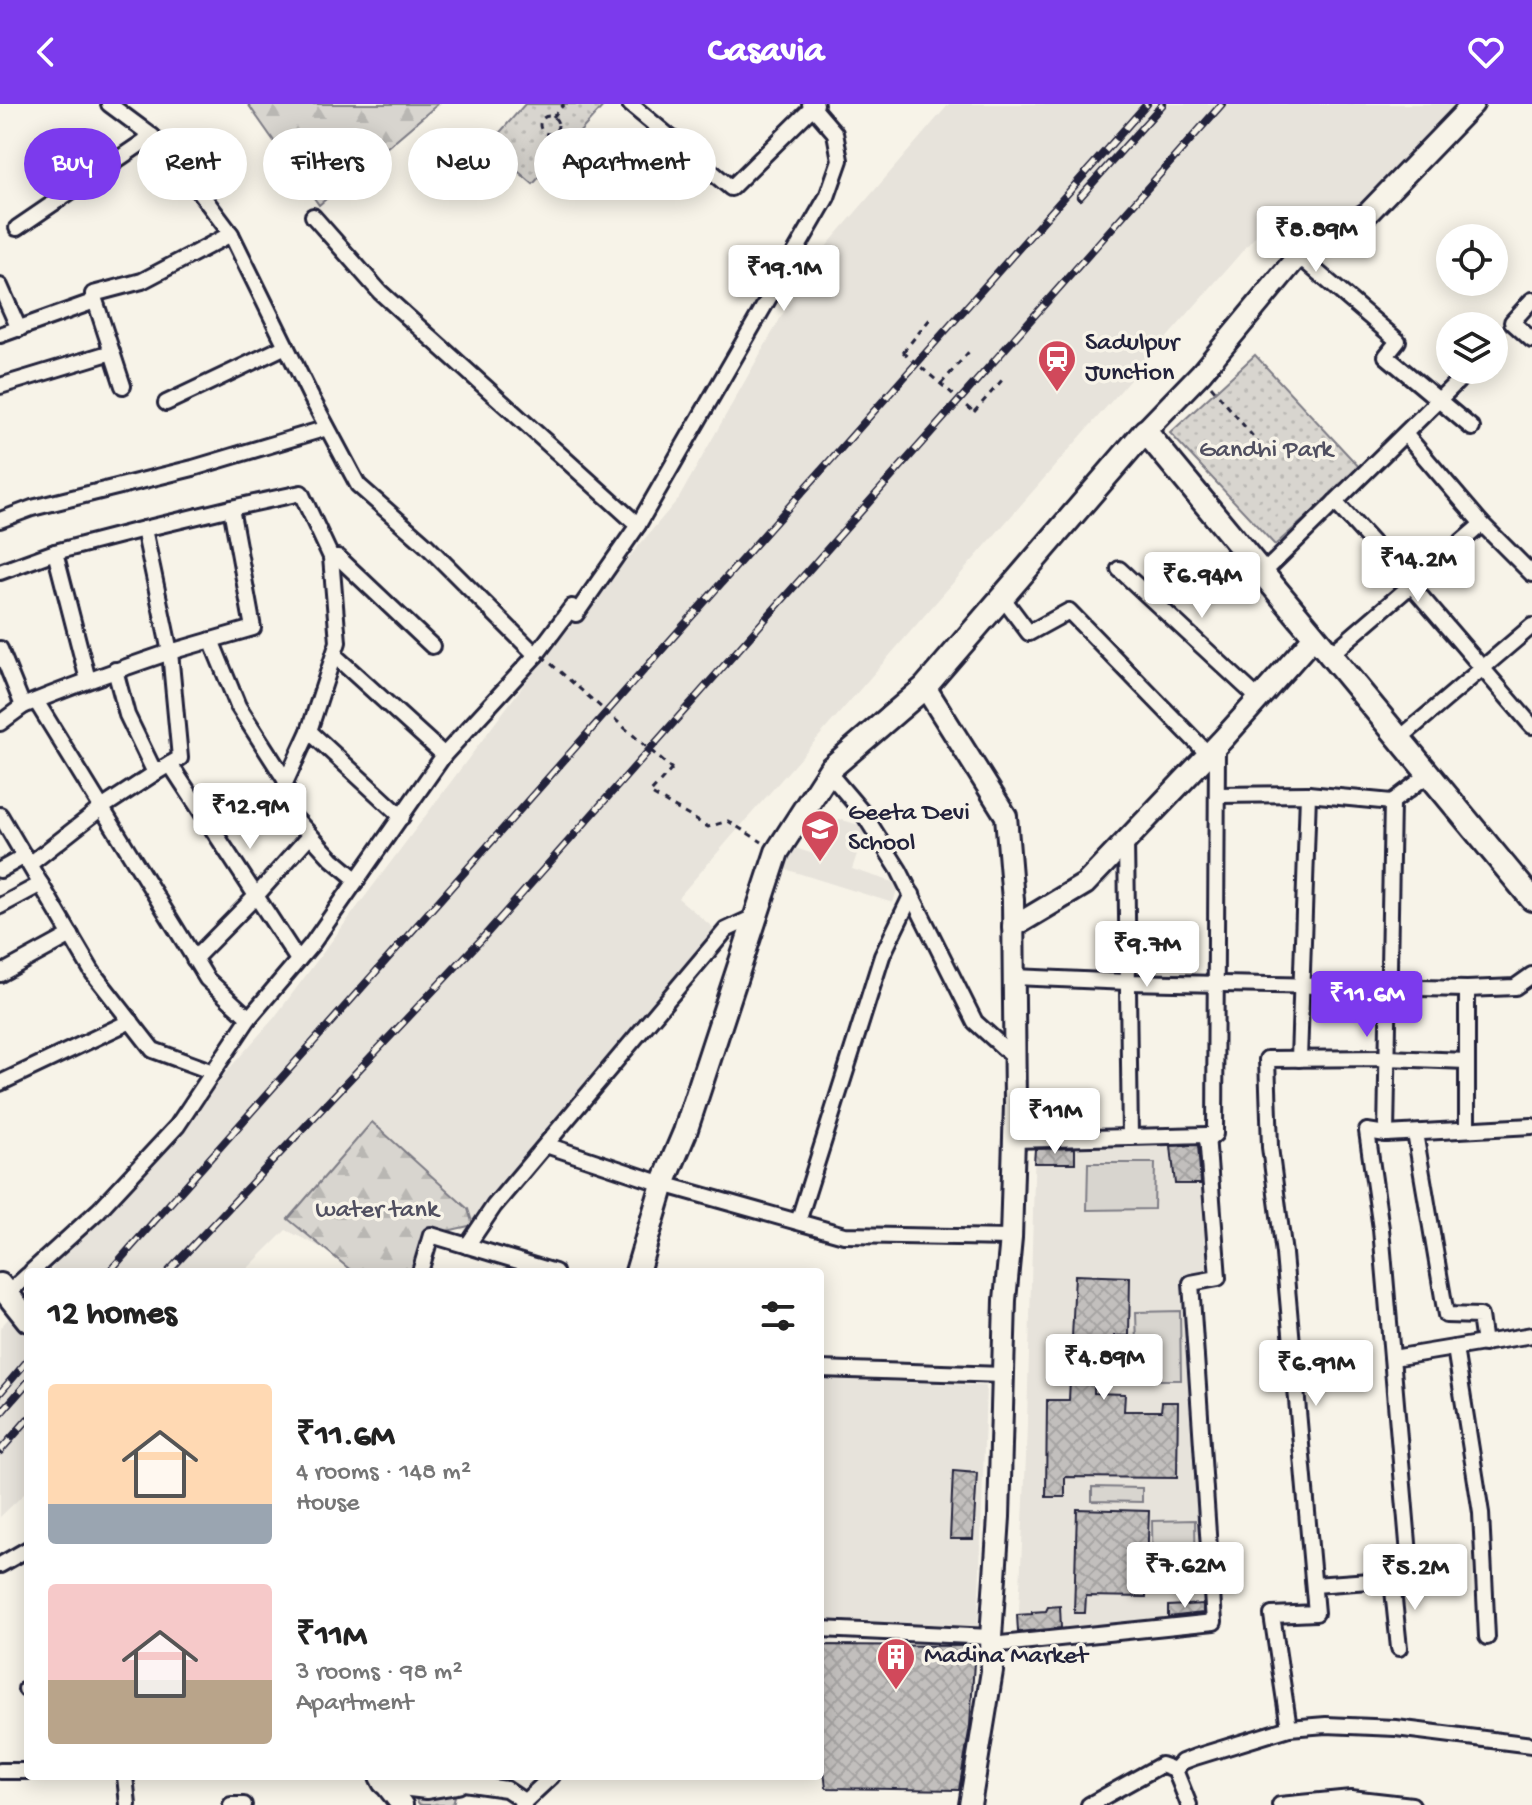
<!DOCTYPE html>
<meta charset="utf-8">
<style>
body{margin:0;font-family:"Gochi Hand",sans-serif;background:#f2f2f2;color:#222;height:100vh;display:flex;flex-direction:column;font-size:30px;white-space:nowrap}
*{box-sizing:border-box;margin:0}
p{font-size:26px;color:#767676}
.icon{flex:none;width:44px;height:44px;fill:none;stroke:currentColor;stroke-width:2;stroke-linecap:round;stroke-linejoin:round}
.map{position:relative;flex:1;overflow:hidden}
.sheet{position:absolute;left:24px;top:1164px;width:800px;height:512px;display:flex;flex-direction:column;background:#fff;border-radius:8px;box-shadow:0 4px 20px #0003}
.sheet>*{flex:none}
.banner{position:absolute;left:24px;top:24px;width:800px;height:72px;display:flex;gap:16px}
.buttons{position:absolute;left:1436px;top:120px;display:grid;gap:16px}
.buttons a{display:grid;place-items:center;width:72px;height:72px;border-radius:50%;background:#fff;box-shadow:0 4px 20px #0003;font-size:40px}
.price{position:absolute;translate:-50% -68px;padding:0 18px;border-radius:8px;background:#fff;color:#222;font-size:26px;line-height:52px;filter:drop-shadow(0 2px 4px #0008)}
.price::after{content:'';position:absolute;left:50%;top:48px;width:24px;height:18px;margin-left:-12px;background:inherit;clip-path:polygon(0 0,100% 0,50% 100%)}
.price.active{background:#7c3aed;color:#fff}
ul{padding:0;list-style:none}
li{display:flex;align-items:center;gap:24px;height:200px;padding:0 24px}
li span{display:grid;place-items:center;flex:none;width:224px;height:160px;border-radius:8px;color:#555}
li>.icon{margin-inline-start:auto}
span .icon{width:96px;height:96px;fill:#fffc;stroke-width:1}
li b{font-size:34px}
h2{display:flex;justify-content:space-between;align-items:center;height:96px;padding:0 24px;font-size:34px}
.pill{padding:0 28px;border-radius:36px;background:#fff;box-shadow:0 4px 20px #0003;font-size:28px;line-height:72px}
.pill.active{background:#7c3aed;color:#fff}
header{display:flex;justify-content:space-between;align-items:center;height:104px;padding:0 24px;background:#7c3aed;color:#fff;font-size:36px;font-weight:800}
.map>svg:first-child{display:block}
.built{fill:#e7e3db}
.forest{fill:url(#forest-firs);stroke:#7d7c85;stroke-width:2}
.park{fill:url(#park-dots);stroke:#7d7c85;stroke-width:2}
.garden{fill:#d8d5cf;stroke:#7d7c85;stroke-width:2}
.building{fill:url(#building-cross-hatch);stroke:#22223b;stroke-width:2}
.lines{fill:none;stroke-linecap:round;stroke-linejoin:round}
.street-casing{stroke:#22223b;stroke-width:20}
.secondary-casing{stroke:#22223b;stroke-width:26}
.primary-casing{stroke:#22223b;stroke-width:28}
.path{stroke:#22223b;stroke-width:3;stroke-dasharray:6 6;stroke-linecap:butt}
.street{stroke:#f7f3e8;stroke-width:14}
.secondary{stroke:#f7f3e8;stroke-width:20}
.primary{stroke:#f7f3e8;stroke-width:22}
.rail-casing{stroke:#22223b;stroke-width:8}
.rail{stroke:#f7f3e8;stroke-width:5;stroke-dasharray:15;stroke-linecap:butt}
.path-bridge{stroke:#22223b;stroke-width:3;stroke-dasharray:6 6;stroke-linecap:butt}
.labels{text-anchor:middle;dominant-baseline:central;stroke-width:7;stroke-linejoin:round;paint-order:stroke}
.poi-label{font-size:26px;fill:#22223b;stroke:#f7f3e8;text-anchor:start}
.park-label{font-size:26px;fill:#504f60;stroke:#f7f3e8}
</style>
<header><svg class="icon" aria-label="back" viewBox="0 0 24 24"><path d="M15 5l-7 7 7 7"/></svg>Casavia<svg class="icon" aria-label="heart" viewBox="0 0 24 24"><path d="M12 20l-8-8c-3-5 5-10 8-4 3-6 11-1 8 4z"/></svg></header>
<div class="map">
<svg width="1532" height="1701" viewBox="0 0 1532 1701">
<defs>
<pattern id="forest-firs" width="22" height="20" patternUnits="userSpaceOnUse" patternTransform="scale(2)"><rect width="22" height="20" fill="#d8d5cf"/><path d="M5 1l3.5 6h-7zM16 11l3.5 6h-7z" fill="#b9b7b3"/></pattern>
<pattern id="park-dots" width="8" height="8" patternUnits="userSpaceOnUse" patternTransform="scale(2)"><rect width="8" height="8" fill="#d8d5cf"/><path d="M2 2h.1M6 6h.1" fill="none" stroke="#b9b7b3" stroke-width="1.8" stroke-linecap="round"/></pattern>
<pattern id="building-cross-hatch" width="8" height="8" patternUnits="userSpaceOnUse" patternTransform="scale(2)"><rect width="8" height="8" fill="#c2bfbd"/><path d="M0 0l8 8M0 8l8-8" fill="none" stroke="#a6a4a3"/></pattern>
</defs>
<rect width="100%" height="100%" fill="#f7f3e8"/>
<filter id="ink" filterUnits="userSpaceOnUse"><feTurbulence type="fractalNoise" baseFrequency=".0125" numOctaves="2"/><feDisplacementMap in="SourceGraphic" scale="16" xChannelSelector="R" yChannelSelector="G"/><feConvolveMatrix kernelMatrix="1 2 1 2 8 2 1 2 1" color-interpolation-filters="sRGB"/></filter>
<g filter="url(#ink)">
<g class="built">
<path d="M949,0h506l-92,102 -68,29 -22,-19 -595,682 45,38 -257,294 -35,-5 -61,47 -84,-42 -42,42h-195l225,-254 266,-355 139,-165 132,-234z"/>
<path d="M839,715l27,8 -14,42 47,15 -6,19 -108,-34 7,-22 34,11z"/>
<path d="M1201,1037l14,133 -29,2 21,340 -189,16 8,-176 9,-313z"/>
<path d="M28,1192v194l-28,27v-189z"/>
<path d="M820,1274l166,8 -8,242 -158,-7z"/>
</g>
<g class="forest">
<path d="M248,0h190l-119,101z"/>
<path d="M372,1018l96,87 5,16 -35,8 -16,39h-69l-65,-53z"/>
</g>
<g class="park">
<path d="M525,0h80l-72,80 -45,-38z"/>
<path d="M1255,251l106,114 -86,76 -105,-112z"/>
<path d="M456,1687l-3,14h-33l-7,-10z"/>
</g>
<g class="garden">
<path d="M1088,1059h67l-1,46 -67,1z"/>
<path d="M1180,1207l1,69h-43l-2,-68z"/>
<path d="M1092,1383l50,1v14l-50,-1z"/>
<path d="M1195,1416l1,67 -43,1 -1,-67z"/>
</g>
<g class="building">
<path d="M1198,1041l3,39h-26l-4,-38z"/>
<path d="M1075,1044v15h-41l1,-14z"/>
<path d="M1075,1171l55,2 -1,59h-15l-1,32 -18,-1 -1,26 31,1 -1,17h37l1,-9h16l-1,76 -112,-1v20h-19l1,-97h22z"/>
<path d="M953,1367l24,2 -4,66h-23z"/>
<path d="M1077,1405l72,2 -3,86 -60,-1 -1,17h-11z"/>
<path d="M1203,1500v9l-35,4v-11z"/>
<path d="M1060,1502l1,22 -43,4 -1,-17 15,-1v-2l14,-1 2,-4z"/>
<path d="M820,1541l155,1 -5,80 -11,64 -133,-2 -6,-52z"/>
</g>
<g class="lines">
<defs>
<g id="street">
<path d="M109,0l43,32 19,18 60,80 80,163 47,88 68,60 110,110"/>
<path d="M630,0l101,84 85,-84"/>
<path d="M17,124l135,-92"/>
<path d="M1301,154l97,83 -12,15 86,72"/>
<path d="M0,182l19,43"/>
<path d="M1532,196l-20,22 20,18"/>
<path d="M0,231l95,-34"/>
<path d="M0,282l112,-34"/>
<path d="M123,282l-30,-92 49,-13 89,-47"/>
<path d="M166,299l120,-57"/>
<path d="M1405,330l77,90 50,50"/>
<path d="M1335,398l76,83 121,141"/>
<path d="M231,404l22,120 -83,24 -26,-123z"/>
<path d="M0,416l32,-12 161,-40 134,-40"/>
<path d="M638,421l189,-328 13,-37 -5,-27 -25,-29"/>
<path d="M331,453h7l94,89"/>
<path d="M1119,465l140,130"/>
<path d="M0,468l55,-20"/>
<path d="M1262,470l196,-193"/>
<path d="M1002,493l27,36 40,-22 140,144"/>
<path d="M211,536l27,66 48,75 23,-50 29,-89 -7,-85 -30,-64 -70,15"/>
<path d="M0,545l23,57 -23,17"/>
<path d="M334,551l110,100"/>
<path d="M1330,551l152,-131"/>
<path d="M88,576l-33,-128 89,-23"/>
<path d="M36,597l171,278 42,39"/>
<path d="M23,602c48,-20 97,-37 147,-54l10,106 -25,15 -28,-58 -12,-45"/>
<path d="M309,627l93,86"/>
<path d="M1399,635l133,-113"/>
<path d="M170,660l128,196"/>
<path d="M828,668l35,41 36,57 76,152 40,36"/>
<path d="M286,677l-4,23 50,55 25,21"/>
<path d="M1217,691l91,-1 84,8 37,-28"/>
<path d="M0,711l93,158 60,77 60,22"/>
<path d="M1126,737l4,296"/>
<path d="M30,760l70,-55 55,-36"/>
<path d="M0,766l25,-14"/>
<path d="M0,802l41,-22"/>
<path d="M194,855l62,-63 54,-61"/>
<path d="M0,870l71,-39"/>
<path d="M1014,873l114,5 339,7 48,-2 17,-12"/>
<path d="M1467,885v140"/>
<path d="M1299,955l9,-265"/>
<path d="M0,979l131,-62"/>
<path d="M1415,1029l31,182 34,1 4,28"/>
<path d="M1386,1030l146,-8"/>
<path d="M1207,1037l8,-7 2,-388"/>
<path d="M546,1041l117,39 181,51 167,3"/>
<path d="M798,1118l84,-266 30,-62"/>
<path d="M467,1142l27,-40 232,-276 30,-14"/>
<path d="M31,1168l68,-62 78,-84 72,-108 63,-74 132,-189 92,-100 36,-48 4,7 62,-89 -258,-233 -67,-76"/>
<path d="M420,1168l11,-37 124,37"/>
<path d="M7,1190l21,-19"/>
<path d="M1455,1244l26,165 6,124"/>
<path d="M1393,1254l139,-23"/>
<path d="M820,1265l183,6"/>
<path d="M0,1461l28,-16"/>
<path d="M1392,1476l7,68"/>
<path d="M1314,1481l97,-7 -30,-349 -14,-98 19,3 6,-332"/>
<path d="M820,1525l171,8"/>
<path d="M991,1541l223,-23 -23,-339 27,-5 -11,-143 -194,5"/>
<path d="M26,1585l2,-1"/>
<path d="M1289,1624l-17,-113 44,-2 -32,-359 -14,-107 -3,-88 120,-1 80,3"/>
<path d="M1175,1666l14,35"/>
<path d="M0,1667h28"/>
<path d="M125,1672l3,29"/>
<path d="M457,1678l49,7 18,12v4"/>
<path d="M231,1701h13"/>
<path d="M521,1701l31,-29"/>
<path d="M1089,1701l72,-40 14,5 7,-8 13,-5 94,-29 37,-3 70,3 136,17"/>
<path d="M1280,1701l71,-7 61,7"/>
</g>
<g id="secondary">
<path d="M1145,327l56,-58 92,-111 76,-50 104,-108"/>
<path d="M925,583l81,129 7,84 2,204 -4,134 -6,62 -6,217 -8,120 1,34 -22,134"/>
<path d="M1013,823l72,-43 138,-145 91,-102"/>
<path d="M384,1678l18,23"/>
</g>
<g id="primary">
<path d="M637,1168l26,-88 22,-52 92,-280 54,-84 94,-81 220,-256 387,468"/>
<path d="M0,1181l28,35"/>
<path d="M381,1672l3,6 43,5 30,-5 5,-6"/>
</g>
</defs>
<use href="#street" class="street-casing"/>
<use href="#secondary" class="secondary-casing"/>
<use href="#primary" class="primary-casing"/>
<g class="path">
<circle cx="549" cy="21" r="9"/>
<path d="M553,13l11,-13"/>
<path d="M1494,238l7,-8"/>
<path d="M903,248l27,-33"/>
<path d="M941,280l31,-36"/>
<path d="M1211,282l49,59"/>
<path d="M974,308l29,-33"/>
<path d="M672,665l-22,24 58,34 20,-6 34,21"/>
</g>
<use href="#street" class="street"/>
<use href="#secondary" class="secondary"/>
<use href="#primary" class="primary"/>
<defs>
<g id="rail">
<path d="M1080,93l83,-93"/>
<path d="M109,1168l1038,-1168"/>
<path d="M168,1168l312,-331 742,-837"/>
<path d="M0,1289l28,-33"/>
<path d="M0,1310l28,-32"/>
<path d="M0,1347l28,-32"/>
</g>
</defs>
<use href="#rail" class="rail-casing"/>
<use href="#rail" class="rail"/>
<g class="path-bridge">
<path d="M903,248l71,60"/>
<path d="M542,552l130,113"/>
</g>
</g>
</g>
<defs>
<symbol id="station-pin" viewBox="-11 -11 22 30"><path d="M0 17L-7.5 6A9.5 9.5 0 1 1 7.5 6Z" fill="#d1495b" stroke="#f7f3e8"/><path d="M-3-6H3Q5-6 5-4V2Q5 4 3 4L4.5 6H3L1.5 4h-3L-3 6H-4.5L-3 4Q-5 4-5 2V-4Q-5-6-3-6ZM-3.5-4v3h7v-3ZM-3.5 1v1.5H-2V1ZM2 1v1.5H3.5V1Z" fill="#fff"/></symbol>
<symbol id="school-pin" viewBox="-11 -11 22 30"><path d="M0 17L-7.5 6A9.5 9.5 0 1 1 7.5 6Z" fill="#d1495b" stroke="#f7f3e8"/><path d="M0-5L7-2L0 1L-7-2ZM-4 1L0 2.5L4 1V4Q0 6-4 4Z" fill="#fff"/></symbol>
<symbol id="building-pin" viewBox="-11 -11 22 30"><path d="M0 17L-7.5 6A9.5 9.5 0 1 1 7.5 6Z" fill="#d1495b" stroke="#f7f3e8"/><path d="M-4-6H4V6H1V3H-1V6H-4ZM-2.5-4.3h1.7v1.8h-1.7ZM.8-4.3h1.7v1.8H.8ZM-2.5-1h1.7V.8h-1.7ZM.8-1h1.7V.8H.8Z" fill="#fff"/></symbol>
</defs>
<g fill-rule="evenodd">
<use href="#station-pin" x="1035" y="233" width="44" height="60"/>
<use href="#school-pin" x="798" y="703" width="44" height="60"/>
<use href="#building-pin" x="874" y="1531" width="44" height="60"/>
</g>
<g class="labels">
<g class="poi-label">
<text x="1085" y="240">Sadulpur<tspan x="1085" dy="30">Junction</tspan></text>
<text x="848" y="710">Geeta Devi<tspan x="848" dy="30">School</tspan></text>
<text x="924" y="1553">Madina Market</text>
</g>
<g class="park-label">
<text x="1266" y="347">Gandhi Park</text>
<text x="377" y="1107">water tank</text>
</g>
</g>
</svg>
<div class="buttons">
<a><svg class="icon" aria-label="locate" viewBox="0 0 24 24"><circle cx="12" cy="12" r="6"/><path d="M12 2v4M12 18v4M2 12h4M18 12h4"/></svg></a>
<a><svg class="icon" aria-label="layers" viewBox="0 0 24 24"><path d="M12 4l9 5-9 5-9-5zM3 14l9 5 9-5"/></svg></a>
</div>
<b class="price" style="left:1316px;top:170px">₹8.89M</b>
<b class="price" style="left:784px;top:209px">₹19.1M</b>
<b class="price" style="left:1418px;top:500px">₹14.2M</b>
<b class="price" style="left:1202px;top:516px">₹6.94M</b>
<b class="price" style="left:250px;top:747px">₹12.9M</b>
<b class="price" style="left:1147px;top:885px">₹9.7M</b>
<b class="price active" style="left:1367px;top:935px">₹11.6M</b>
<b class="price" style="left:1055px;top:1052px">₹11M</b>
<b class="price" style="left:1104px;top:1298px">₹4.89M</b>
<b class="price" style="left:1316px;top:1304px">₹6.91M</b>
<b class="price" style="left:1185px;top:1506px">₹7.62M</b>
<b class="price" style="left:1415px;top:1508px">₹5.2M</b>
<div class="banner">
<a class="pill active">Buy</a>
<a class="pill">Rent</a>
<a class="pill">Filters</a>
<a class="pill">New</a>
<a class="pill">Apartment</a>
</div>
<section class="sheet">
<h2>12 homes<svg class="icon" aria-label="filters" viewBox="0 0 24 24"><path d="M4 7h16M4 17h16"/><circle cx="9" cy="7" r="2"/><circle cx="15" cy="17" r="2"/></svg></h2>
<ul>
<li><span style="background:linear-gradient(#ffd9b3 75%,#9aa5b1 0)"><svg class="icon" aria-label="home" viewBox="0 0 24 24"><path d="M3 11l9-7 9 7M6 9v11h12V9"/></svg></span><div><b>₹11.6M</b><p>4 rooms · 148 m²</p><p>House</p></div></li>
<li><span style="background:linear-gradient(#f6c9c9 60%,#b9a48a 0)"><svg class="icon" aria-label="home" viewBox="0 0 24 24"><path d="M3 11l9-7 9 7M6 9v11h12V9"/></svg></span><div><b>₹11M</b><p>3 rooms · 98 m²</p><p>Apartment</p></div></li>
</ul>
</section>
</div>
